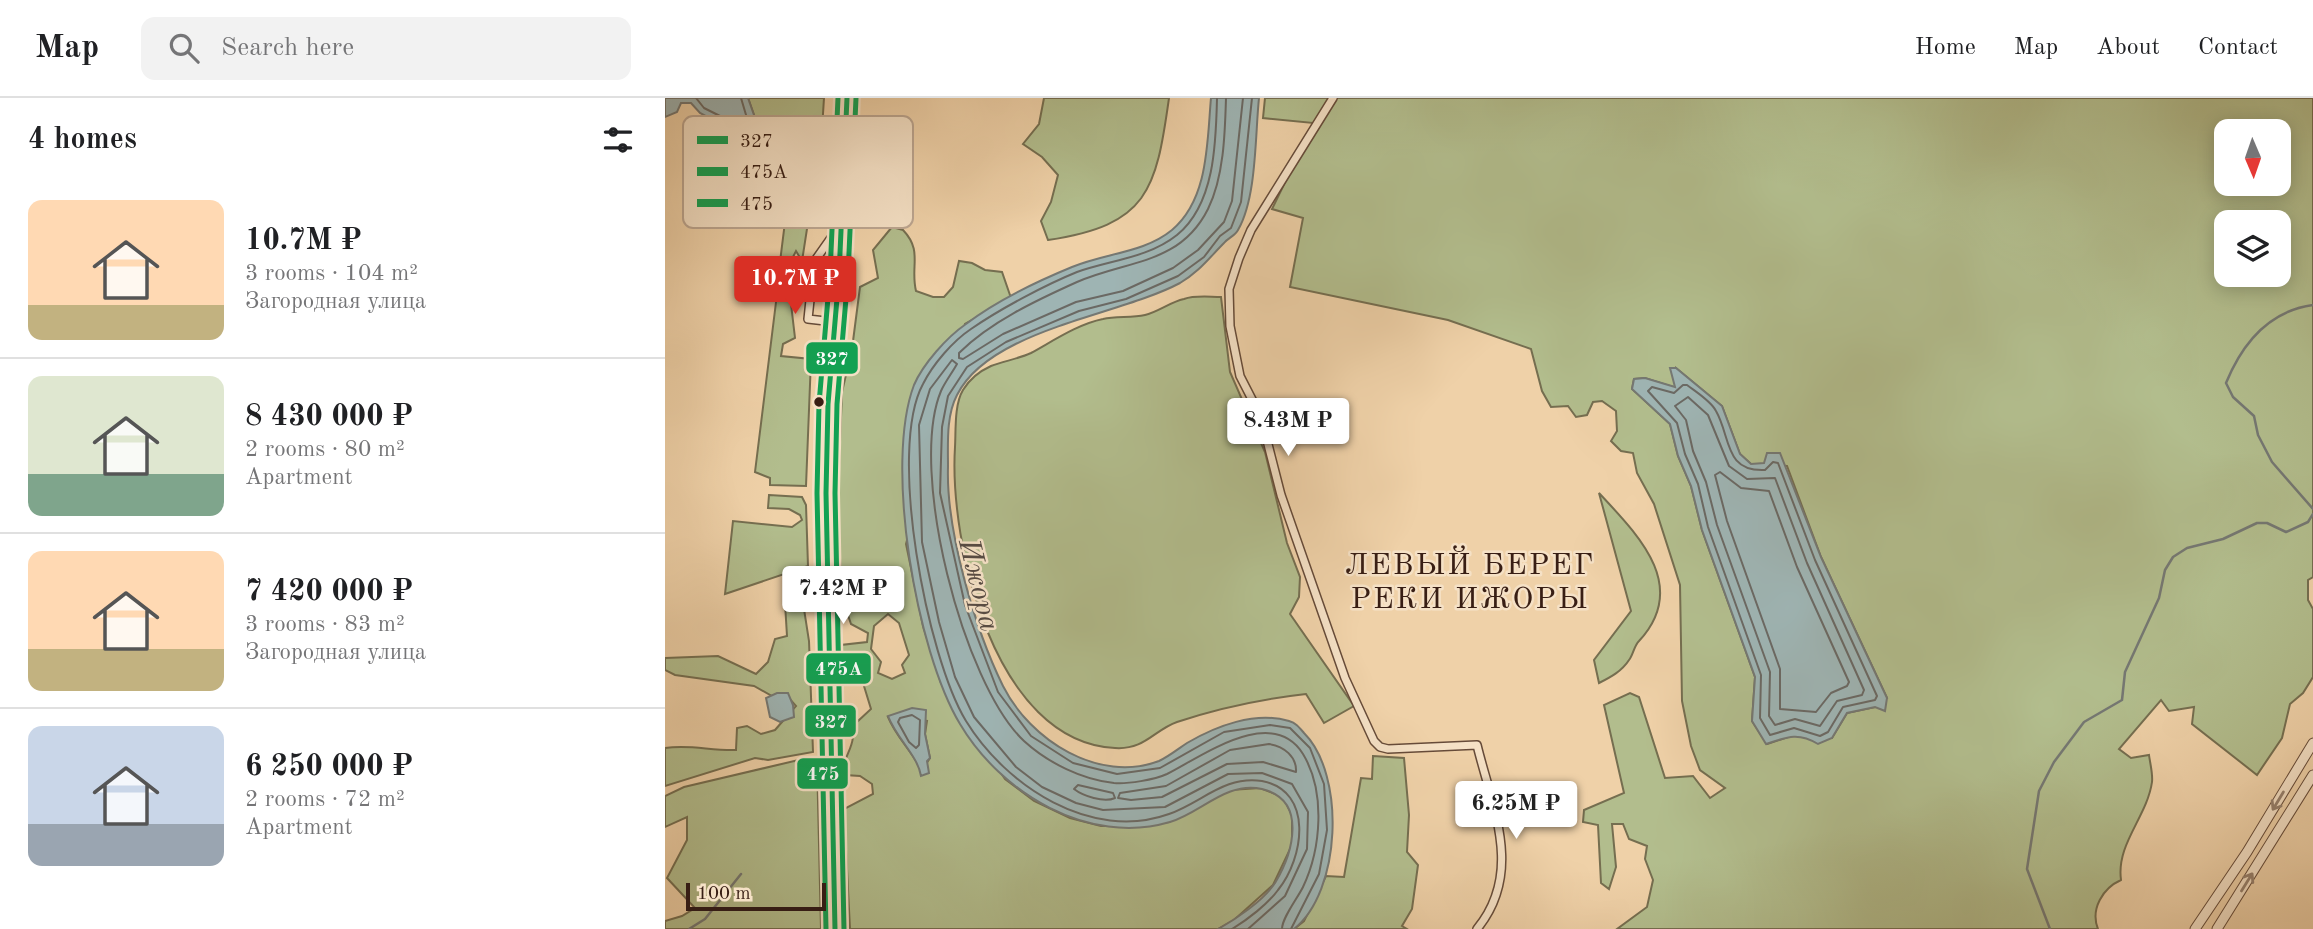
<!DOCTYPE html>
<meta charset="utf-8">
<style>
body{margin:0;font-family:"Old Standard TT",serif;background:#f2f2f2;color:#202124;height:100vh;display:flex;flex-direction:column;font-size:26px;white-space:nowrap}
*{box-sizing:border-box;margin:0}
p{font-size:23px;color:#757577}
.icon{flex:none;width:38px;height:38px;fill:none;stroke:currentColor;stroke-width:2;stroke-linecap:round;stroke-linejoin:round}
.map{position:relative;flex:1;overflow:hidden}
.details{display:flex;flex-direction:column;background:#fff;width:665px}
.details>*{flex:none}
.needle{width:46px;rotate:178deg}
.tools{position:absolute;left:1549px;top:21px;display:grid;gap:14px}
.tools a{display:grid;place-items:center;width:77px;height:77px;border-radius:14px;background:#fff;box-shadow:0 4px 18px #0003;font-size:35px}
.scale{position:absolute;left:21px;bottom:18px;width:140px;box-sizing:border-box;padding-left:7px;border:4px solid #381e14;border-top:0;font-size:19px;line-height:24px;white-space:nowrap;color:#381e14;-webkit-text-stroke:5px #f5e1c6;paint-order:stroke}
.price{position:absolute;translate:-50% -60px;padding:0 16px;border-radius:7px;background:#fff;color:#222;font-size:23px;line-height:46px;filter:drop-shadow(0 2px 4px #0008)}
.price::after{content:'';position:absolute;left:50%;top:42px;width:21px;height:16px;margin-left:-10px;background:inherit;clip-path:polygon(0 0,100% 0,50% 100%)}
.price.active{background:#d93025;color:#fff}
ul{padding:0;list-style:none}
li{display:flex;align-items:center;gap:21px;height:175px;padding:0 28px}
li+li{border-top:2px solid #e0e0e0}
li span{display:grid;place-items:center;flex:none;width:196px;height:140px;border-radius:14px;color:#555}
li>.icon{margin-inline-start:auto}
span .icon{width:84px;height:84px;fill:#fffc;stroke-width:1}
li b{font-size:30px}
h2{display:flex;justify-content:space-between;align-items:center;height:84px;padding:0 28px;font-size:30px}
header{display:flex;align-items:center;gap:42px;box-sizing:border-box;height:98px;padding:0 35px;background:#fff;border-bottom:2px solid #e0e0e0}
header strong{font-size:33px}
nav{display:flex;gap:38px;margin-inline-start:auto;font-size:24px}
.search{width:490px;height:63px;background:#f2f2f2;display:flex;align-items:center;gap:18px;box-sizing:border-box;padding:0 24px;border-radius:14px;color:#757577;font-size:26px}
main{display:flex;flex:1;min-height:0}
.map>svg:first-child{display:block}
.green{fill:#b2bd8d;stroke:#756e50;stroke-width:2;fill-rule:evenodd}
.water{fill:#9eb4b3;stroke:#757873;stroke-width:2}
.lines{fill:none;stroke-linecap:round;stroke-linejoin:round}
.shore{stroke:#6b6964;stroke-width:2}
.stream{stroke:#757873;stroke-width:2.5}
.minor-casing{stroke:#664b39;stroke-width:10}
.tertiary-casing{stroke:#664b39;stroke-width:11}
.secondary-casing{stroke:#381e14;stroke-width:13}
.minor{stroke:#f5e1c6;stroke-width:7}
.tertiary{stroke:#f5e1c6;stroke-width:9}
.secondary{stroke:#f5e1c6;stroke-width:10}
.bus-1-casing{stroke:#f5e1c6;stroke-width:10}
.bus-2-casing{stroke:#f5e1c6;stroke-width:10}
.bus-3-casing{stroke:#f5e1c6;stroke-width:10}
.bus-1{stroke:#12a152;stroke-width:5}
.bus-2{stroke:#12a152;stroke-width:5}
.bus-3{stroke:#12a152;stroke-width:5}
.oneway{stroke:#96806d}
.bus-dot{fill:#381e14;stroke:#f5e1c6;stroke-width:2.5}
.labels{text-anchor:middle;dominant-baseline:central;stroke-width:5;stroke-linejoin:round;paint-order:stroke}
.neighbourhood-label{font-size:30px;letter-spacing:2px;fill:#381e14;stroke:#f5e1c6}
.water-label{font-size:30px;font-style:italic;fill:#574b44;stroke:#f5e1c6}
.key{fill:#f5e1c6;stroke:#bca691;stroke-width:2}
.key-label{font-size:19px;fill:#381e14}
.line-badge{stroke:#f5e1c6;stroke-width:2.5}
.badge-label{font-size:19px;text-anchor:middle;font-weight:bold;fill:#fff}
</style>
<header>
<strong>Map</strong>
<div class="search"><svg class="icon" aria-label="search" viewBox="0 0 24 24"><circle cx="10" cy="10" r="6"/><path d="M15 15l6 6"/></svg>Search here</div>
<nav><a>Home</a><a>Map</a><a>About</a><a>Contact</a></nav>
</header>
<main>
<section class="details">
<h2>4 homes<svg class="icon" aria-label="filters" viewBox="0 0 24 24"><path d="M4 7h16M4 17h16"/><circle cx="9" cy="7" r="2"/><circle cx="15" cy="17" r="2"/></svg></h2>
<ul>
<li><span style="background:linear-gradient(#ffd9b3 75%,#c2b280 0)"><svg class="icon" aria-label="home" viewBox="0 0 24 24"><path d="M3 11l9-7 9 7M6 9v11h12V9"/></svg></span><div><b>10.7M ₽</b><p>3 rooms · 104 m²</p><p>Загородная улица</p></div></li>
<li><span style="background:linear-gradient(#dfe7d0 70%,#7fa58c 0)"><svg class="icon" aria-label="home" viewBox="0 0 24 24"><path d="M3 11l9-7 9 7M6 9v11h12V9"/></svg></span><div><b>8 430 000 ₽</b><p>2 rooms · 80 m²</p><p>Apartment</p></div></li>
<li><span style="background:linear-gradient(#ffd9b3 70%,#c2b280 0)"><svg class="icon" aria-label="home" viewBox="0 0 24 24"><path d="M3 11l9-7 9 7M6 9v11h12V9"/></svg></span><div><b>7 420 000 ₽</b><p>3 rooms · 83 m²</p><p>Загородная улица</p></div></li>
<li><span style="background:linear-gradient(#c9d6e8 70%,#9aa5b1 0)"><svg class="icon" aria-label="home" viewBox="0 0 24 24"><path d="M3 11l9-7 9 7M6 9v11h12V9"/></svg></span><div><b>6 250 000 ₽</b><p>2 rooms · 72 m²</p><p>Apartment</p></div></li>
</ul>
</section>
<div class="map">
<svg width="1648" height="831" viewBox="0 0 1648 831">
<rect width="100%" height="100%" fill="#efd1a8"/>
<filter id="stains"><feTurbulence type="fractalNoise" baseFrequency=".00286" numOctaves="4"/><feColorMatrix values="0 0 0 0 .2 0 0 0 0 .09 0 0 0 0 .02 0 0 0 .5 -.17"/></filter>
<radialGradient id="worn" r=".72"><stop offset=".6" stop-color="#630" stop-opacity="0"/><stop offset="1" stop-color="#630" stop-opacity=".3"/></radialGradient>
<g class="green">
<path d="M83,0h76l-4,63 -25,5 -10,-13 -29,-10 4,-11z"/>
<path d="M379,0h125c-13,93 -21,127 -121,142l-7,-19 10,-19 7,-27 -16,-18 -19,-13 16,-20z"/>
<path d="M600,0h1048v479l-5,3v20l5,9v68l-10,16 -13,11 -8,34 -25,37 -65,-51 2,-17 -25,4 -8,-11 -42,49 12,9 18,-3c1,8 4,19 3,27 -5,35 -36,62 -31,98 -18,8 -31,29 -23,49h-481l30,-22 6,-27 -8,-21 2,-13 -18,-7 -6,-15h-11l4,43 -7,22 -8,-6 -3,-58 -15,-3 1,-12 40,-17 -20,-88 26,-12 9,4 26,81 28,-2 17,22 15,-10 -25,-18 -9,-24 -9,-45 -2,-116 -26,-81 -17,-31 -4,-20 -12,-2 -10,-10 6,-10 -1,-20 -14,-10 -9,1 -6,13 -11,2 -8,-11 -17,1 -9,-16 -11,-42 -83,-29 -158,-33 13,-69 -31,-9 42,-86 -51,-5zM1561,33h53v53h-53zM1561,124h53v53h-53zM1011,270l46,38 18,48 11,10 36,2 34,91 66,141 -12,9 -28,6 -15,25 -38,-3 -27,9 -15,-23 3,-44 -53,-147 -11,-44 -13,-30 -8,-32 -38,-35 2,-10 11,-1 31,10z"/>
<path d="M123,100l21,18 -11,71 -5,-18 6,-13 -3,-5 -9,18 -7,-7z"/>
<path d="M227,129l11,3c20,21 7,36 13,61l17,6h11l9,-10 6,-26 13,2 13,7 17,2 9,26 -46,26 -59,220 17,82 18,57 64,96 29,22 36,17 31,8h32l36,-4 61,-32 30,-2 23,9 9,18v30l-19,40 -39,35 -16,9h-368l-6,-120 29,-15 -1,-10 -12,-8 -15,-1c-3,-19 6,-21 8,-38 2,-12 -5,-21 -9,-33h6l8,17 13,-12 -11,-36 -19,-17v-11l26,-3 1,-9 -17,-9 -8,-24 -6,-83 5,-125 10,-43 8,-62 18,-9 -5,-28zM223,516l11,9 10,32 -7,10 3,8 -13,6 -14,-6 3,-11 -10,-13 3,-23zM223,619l39,4 -2,13 5,24 -4,6 -7,2c-10,-18 -23,-30 -31,-49z"/>
<path d="M113,188l11,1 6,51 -12,6 -2,12 30,3 -5,127 -36,-1v-7l-15,-6z"/>
<path d="M556,199l9,75 35,80 22,91 13,34 -1,20 -9,17 64,92 -30,17 -18,-29c-44,5 -87,14 -129,28 -23,8 -32,28 -62,26 -121,-6 -166,-205 -160,-301 1,-16 -1,-42 8,-57 6,-10 17,-19 28,-24 13,-5 27,-7 40,-13 22,-12 47,-29 72,-34 13,-3 28,-1 42,-4 13,-3 25,-13 39,-16 11,-4 25,-2 37,-2z"/>
<path d="M934,395c39,42 91,93 40,148 -5,5 -6,14 -10,19 -7,11 -18,17 -30,23l-5,-23 37,-49z"/>
<path d="M104,397l33,2 4,8 2,61 -83,28 8,-73 59,6 10,-7 -2,-5 -11,-6 -21,-1z"/>
<path d="M134,479l10,64 4,111 -45,8 -13,-2 -90,28v-38c25,-4 46,3 71,2l1,-22 10,-2 14,8 14,-4 21,-24 -8,-9 -16,-1 -18,-10 -79,-11 -10,-5v-12l53,-2 38,18 12,-12 7,-23 12,-3 -2,-33z"/>
<path d="M708,658l31,2 5,57 -2,37 11,13 -6,44 -10,17 5,3h-113l10,-8 22,-45 18,1 17,-99 11,1z"/>
<path d="M142,660l10,1 4,170h-156v-8l17,-5 13,-8 -28,-30 20,-38v-23l-22,10v-31l19,-9z"/>
</g>
<g class="water">
<path d="M0,0h83l12,34 -4,11 -56,-30 -9,-10h-10l-4,9 -12,5z"/>
<path d="M546,0h48c-4,37 -2,99 -21,132 -3,6 -10,8 -14,13 -15,15 -25,29 -44,40 -62,33 -190,46 -223,112 -11,21 -9,49 -9,72 -2,64 27,162 55,219 27,54 96,98 156,75 9,-4 19,-12 28,-18 29,-17 68,-32 102,-22 7,2 10,6 15,12 42,42 37,159 -10,196h-76c18,-10 45,-28 57,-46 18,-30 33,-83 -13,-94 -36,-8 -61,24 -92,33 -82,24 -169,-29 -210,-98 -44,-73 -76,-260 -46,-339 9,-21 33,-48 52,-61 30,-23 72,-43 106,-57 33,-14 72,-14 100,-37 37,-31 35,-89 39,-132z"/>
<path d="M1005,270h6l46,38 18,48 11,10 13,-1 3,-10h13l41,104 66,141 -2,13 -10,-4 -28,6 -15,25 -14,6c-20,-12 -31,-7 -52,0l-14,-23 3,-44 -53,-147 -11,-44 -13,-30 -8,-32 -38,-35 2,-10 11,-1 30,9z"/>
<path d="M112,595h11l5,12 1,12 -14,5 -10,-5 -4,-19z"/>
<path d="M247,610l14,2 -1,24 5,24 -3,3 2,12 -8,3c-3,-20 -24,-37 -33,-60z"/>
</g>
<g class="lines">
<g class="shore">
<path d="M31,0l8,10 42,21 3,-4 -8,-27"/>
<path d="M552,0c-1,44 -2,106 -40,137 -29,23 -66,25 -100,37 -32,13 -77,37 -106,57 -18,12 -38,35 -48,55 -36,66 4,273 43,337 40,65 125,121 203,93 32,-11 56,-39 93,-33 52,10 42,77 16,109 -10,14 -31,30 -46,39"/>
<path d="M561,0c-1,34 -2,79 -18,111 -28,56 -81,51 -131,73 -40,18 -87,40 -118,71v5l4,1 40,-25 73,-32 47,-11 50,-23 25,-18 26,-28 8,-21 11,-103"/>
<path d="M587,0l-11,104 -10,26 -11,8 -16,21 -26,19 -52,23 -47,12 -73,31 -39,25 -19,29 -6,31 -2,66 25,112 33,87 33,44 42,27 44,11 43,-6 64,-36 46,-7 20,3 20,20 14,36 3,46 -8,44 -28,55"/>
<path d="M1018,287h4c9,7 24,16 29,26 15,26 8,61 49,59l8,-8 5,1 37,97 62,136 -2,4 -32,7 -15,25 -8,4 -26,-8 -24,7 -10,-17 1,-43 -53,-148 -10,-43 -13,-30 -8,-31 -29,-32 4,-4 22,6z"/>
<path d="M1023,299l20,18 21,51 18,13 28,-1 32,85 57,127 -2,5 -25,6 -17,25 -25,-7 -20,6 -6,-9 1,-44 -53,-147 -11,-43 -13,-31 -7,-31 -11,-14z"/>
<path d="M1055,374l21,16 28,3 28,76 52,115 -2,4 -16,7 -15,19 -36,-3v-40l-53,-148 -12,-46z"/>
<path d="M247,617l8,5 -1,25 -3,3 -7,-6 -11,-20 2,-4z"/>
<path d="M604,646c15,2 28,13 27,28l-33,-10 -36,2 -65,33 -31,3 -13,-2 2,-5 46,-7 64,-36z"/>
<path d="M413,687l35,8 2,5c-11,5 -32,-2 -41,-9z"/>
<path d="M583,831l37,-33 22,-47 1,-37 -16,-28 -30,-11 -34,1 -63,33 -62,3 -27,-7 -34,-16 -26,-20 -42,-50 -19,-40 -16,-55 -17,-80 -3,-117 11,-36 22,-29 5,4c-5,9 -12,18 -16,27 -33,79 22,293 83,350 24,22 59,39 90,42 14,1 40,-3 53,-9 34,-17 105,-70 136,-20 23,38 18,95 0,133 -6,12 -21,31 -21,42"/>
</g>
<g class="stream">
<path d="M1648,207c-44,6 -71,39 -87,78l7,14 21,19 4,19 14,27 41,47"/>
<path d="M24,831l16,-10 36,-45"/>
<path d="M1385,831l-23,-60 12,-78 15,-29 30,-40 38,-22 3,-28 34,-74 6,-28 8,-13 14,-9 36,-9 34,-16h10l19,9 22,-10 5,-8"/>
</g>
<defs>
<g id="minor">
<path d="M668,0l-82,132 -12,28 -10,31 1,37 10,50 21,41 20,78 64,183 29,63 6,6 8,2 89,-4c15,62 47,127 0,184"/>
<path d="M169,224l-26,-3 6,-57 26,-37"/>
</g>
<g id="tertiary">
<path d="M1530,831l52,-77 66,-109"/>
<path d="M1552,831l96,-154"/>
</g>
<path id="secondary" d="M170,831l-9,-436 2,-89 11,-129 8,-177"/>
</defs>
<use href="#minor" class="minor-casing"/>
<use href="#tertiary" class="tertiary-casing"/>
<use href="#secondary" class="secondary-casing"/>
<use href="#minor" class="minor"/>
<use href="#tertiary" class="tertiary"/>
<use href="#secondary" class="secondary"/>
<defs>
<path id="bus-1" d="M170,831l-9,-436 2,-89 11,-129 8,-177"/>
<path id="bus-2" d="M179,831l-9,-436 2,-89 11,-129 8,-177"/>
<path id="bus-3" d="M161,831l-9,-436 2,-89 11,-130 8,-176"/>
</defs>
<use href="#bus-1" class="bus-1-casing"/>
<use href="#bus-2" class="bus-2-casing"/>
<use href="#bus-3" class="bus-3-casing"/>
<use href="#bus-1" class="bus-1"/>
<use href="#bus-2" class="bus-2"/>
<use href="#bus-3" class="bus-3"/>
</g>
<defs><path id="oneway-shaft" d="M-6 0H5M1.5-3L5.5 0L1.5 3" fill="none" stroke-width="1.6" stroke-linecap="round" stroke-linejoin="round" transform="scale(1.75)"/></defs>
<g class="oneway">
<use href="#oneway-shaft" transform="translate(1613 703) rotate(121)"/>
<use href="#oneway-shaft" transform="translate(1582 784) rotate(-58)"/>
</g>
<circle class="bus-dot" cx="154" cy="304" r="6"/>
<g class="labels">
<g class="neighbourhood-label">
<text x="805" y="468">ЛЕВЫЙ БЕРЕГ<tspan x="805" dy="34">РЕКИ ИЖОРЫ</tspan></text>
</g>
<g class="water-label">
<text transform="translate(313 487) rotate(76)">Ижора</text>
</g>
</g>
<rect x="18" y="18" width="230" height="112" rx="10" class="key"/>
<rect x="32" y="38" width="31" height="8" fill="#12a152"/>
<rect x="32" y="69" width="31" height="9" fill="#12a152"/>
<rect x="32" y="101" width="31" height="8" fill="#12a152"/>
<g class="key-label">
<text x="75" y="49">327</text>
<text x="75" y="80">475А</text>
<text x="75" y="112">475</text>
</g>
<g class="line-badge">
<rect x="140" y="243" width="54" height="34" rx="7" fill="#12a152"/>
<rect x="140" y="554" width="67" height="33" rx="7" fill="#12a152"/>
<rect x="139" y="606" width="53" height="34" rx="7" fill="#12a152"/>
<rect x="131" y="659" width="53" height="33" rx="7" fill="#12a152"/>
</g>
<g class="badge-label">
<text x="167" y="267">327</text>
<text x="174" y="577">475А</text>
<text x="166" y="630">327</text>
<text x="158" y="682">475</text>
</g>
<rect width="100%" height="100%" filter="url(#stains)"/>
<rect width="100%" height="100%" fill="url(#worn)"/>
</svg>
<div class="tools">
<a><svg class="needle" viewBox="-14 -14 28 28"><path d="M0-13l5 13h-10z" fill="#e53935"/><path d="M0 13l5-13h-10z" fill="#757577"/></svg></a>
<a><svg class="icon" aria-label="layers" viewBox="0 0 24 24"><path d="M12 4l9 5-9 5-9-5zM3 14l9 5 9-5"/></svg></a>
</div>
<div class="scale">100 m</div>
<b class="price active" style="left:130px;top:218px">10.7M ₽</b>
<b class="price" style="left:623px;top:360px">8.43M ₽</b>
<b class="price" style="left:178px;top:528px">7.42M ₽</b>
<b class="price" style="left:851px;top:743px">6.25M ₽</b>
</div>
</main>
